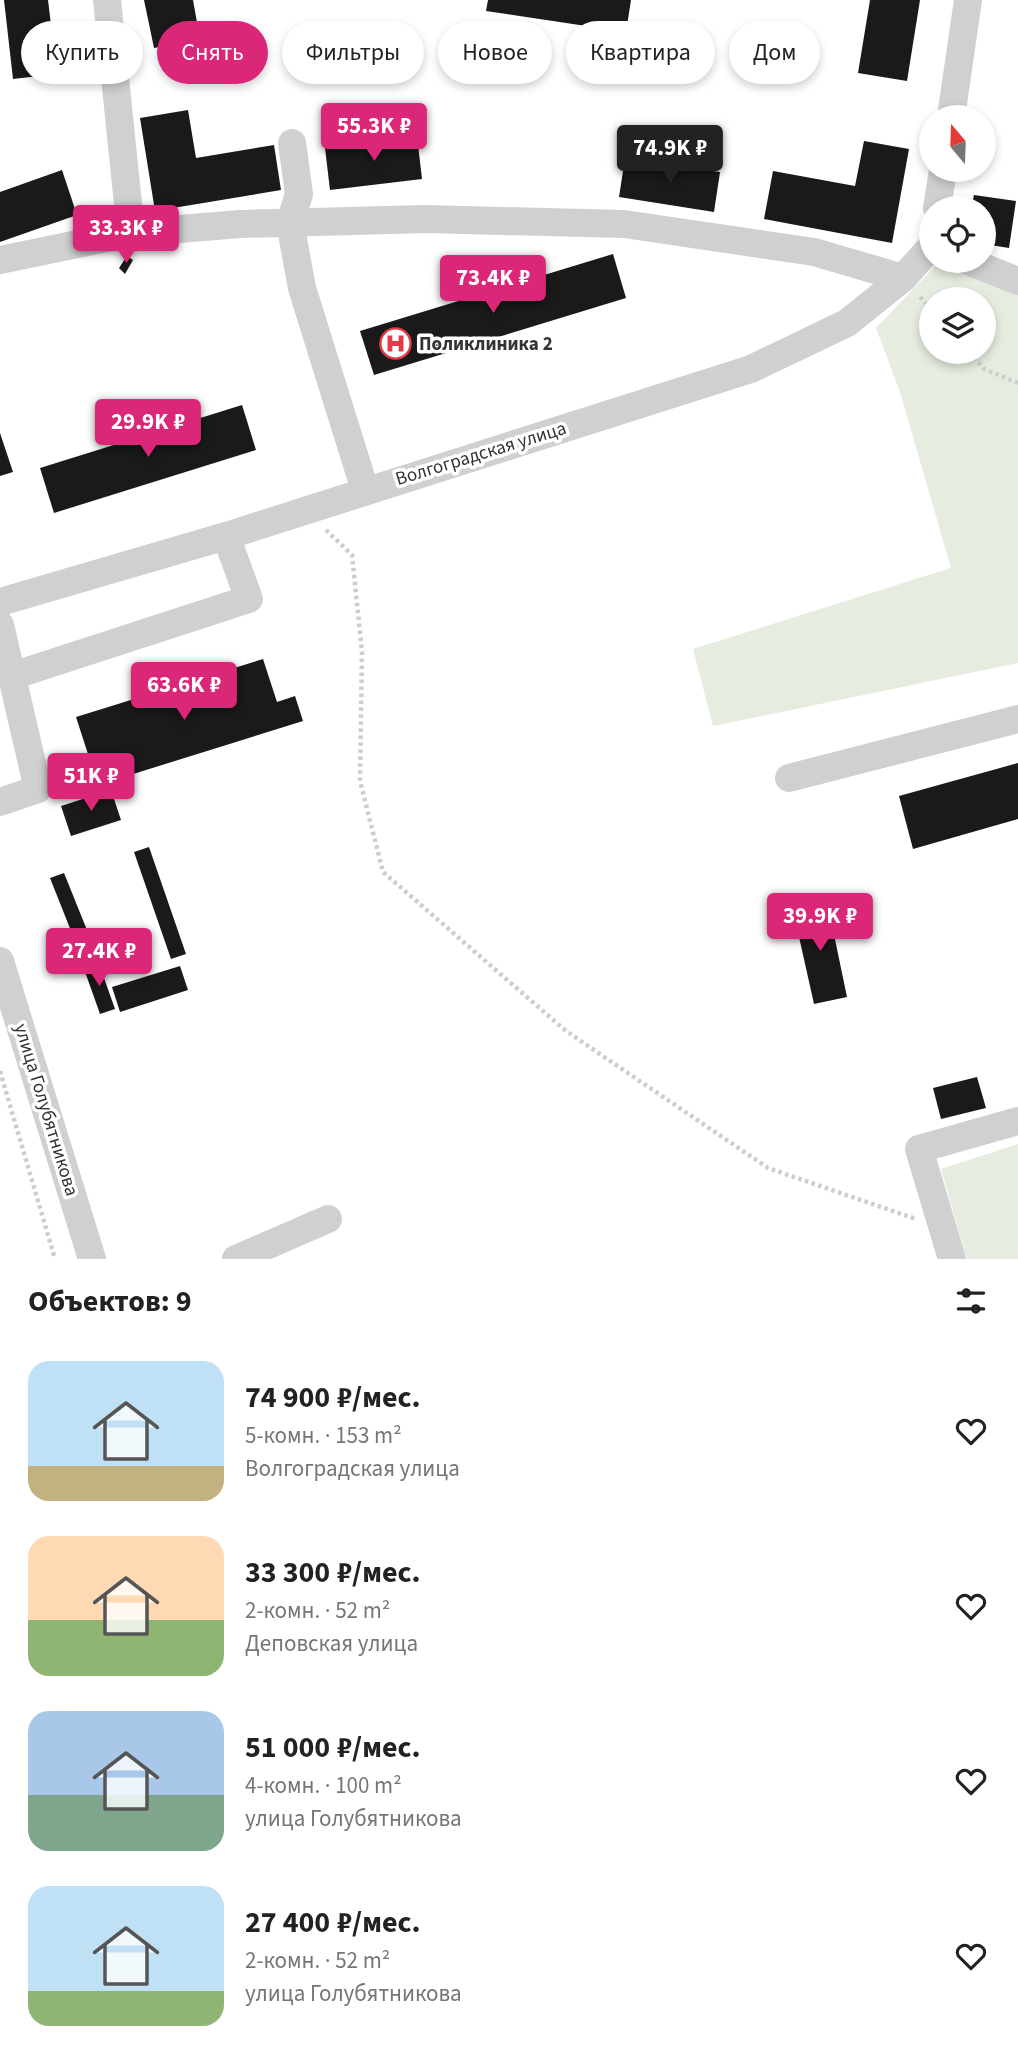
<!DOCTYPE html>
<html lang="ru">
<meta charset="utf-8">
<style>
body{margin:0;font-family:"Source Sans 3",sans-serif;background:#f2f2f2;color:#222;height:100vh;display:flex;flex-direction:column;font-size:26px;white-space:nowrap}
*{box-sizing:border-box;margin:0}
p{font-size:23px;color:#767676}
.icon{flex:none;width:38px;height:38px;fill:none;stroke:currentColor;stroke-width:2;stroke-linecap:round;stroke-linejoin:round}
.map{position:relative;height:1259px;overflow:hidden}
.details{display:flex;flex-direction:column;background:#fff;flex:1}
.details>*{flex:none}
.top-card{position:absolute;left:21px;top:21px;width:976px;height:63px;display:flex;gap:14px}
.needle{width:46px;rotate:341deg}
.buttons{position:absolute;left:919px;top:105px;display:grid;gap:14px}
.buttons a{display:grid;place-items:center;width:77px;height:77px;border-radius:50%;background:#fff;box-shadow:0 4px 10px #0003;font-size:35px}
.price{position:absolute;translate:-50% -60px;padding:0 16px;border-radius:7px;background:#db2777;color:#fff;font-size:23px;line-height:46px;filter:drop-shadow(0 2px 4px #0008)}
.price::after{content:'';position:absolute;left:50%;top:42px;width:21px;height:16px;margin-left:-10px;background:inherit;clip-path:polygon(0 0,100% 0,50% 100%)}
.price.current{background:#222;color:#fff}
ul{padding:0;list-style:none}
li{display:flex;align-items:center;gap:21px;height:175px;padding:0 28px}
li span{display:grid;place-items:center;flex:none;width:196px;height:140px;border-radius:21px;color:#555}
li>.icon{margin-inline-start:auto}
span .icon{width:84px;height:84px;fill:#fffc;stroke-width:1}
li b{font-size:30px}
h2{display:flex;justify-content:space-between;align-items:center;height:84px;padding:0 28px;font-size:30px}
.pill{padding:0 24px;border-radius:32px;background:#fff;box-shadow:0 4px 10px #0003;font-size:24px;line-height:63px}
.pill.current{background:#db2777;color:#fff}
.map>svg:first-child{display:block}
.green{fill:#e6ecdf;fill-rule:evenodd}
.building{fill:#1a1a1a}
.lines{fill:none;stroke-linecap:round;stroke-linejoin:round}
.path{stroke:#cdcdcd;stroke-width:4.5;stroke-dasharray:3.5 3.5;stroke-linecap:butt}
.minor{stroke:#d0d0d0;stroke-width:28}
.labels{text-anchor:middle;dominant-baseline:central;stroke-width:7;stroke-linejoin:round;paint-order:stroke}
.poi-label{font-size:19px;font-weight:bold;fill:#333;stroke:#fff;text-anchor:start}
.street-label{font-size:19px;fill:#333;stroke:#fff}
</style>
<div class="map">
<svg width="1018" height="1259" viewBox="0 0 1018 1259">
<rect width="100%" height="100%" fill="#fff"/>
<g class="green">
<path d="M940,261l78,29v373l-305,63 -20,-77 258,-81 -51,-176 -24,-64zM931,299h53v53h-53z"/>
<path d="M1018,1144v115h-51l-26,-90z"/>
</g>
<g class="building">
<path d="M4,0h44l9,74 -44,5z"/>
<path d="M144,0h49l7,39 -46,9z"/>
<path d="M488,0h143l-5,32 -140,-21z"/>
<path d="M870,0h50l-13,81 -49,-8z"/>
<path d="M188,110l8,48 78,-13 7,45 -126,21 -15,-93z"/>
<path d="M417,136l5,43 -92,11 -5,-42z"/>
<path d="M864,141l45,8 -17,94 -128,-24 9,-48 82,15z"/>
<path d="M625,158l95,14 -6,40 -95,-15z"/>
<path d="M62,170l15,45 -77,27v-50z"/>
<path d="M974,195l42,6 -7,47 -25,-4v-36h-13z"/>
<path d="M613,254l13,44 -252,77 -14,-44z"/>
<path d="M127,256l6,4 -8,14 -6,-6z"/>
<path d="M242,405l14,45 -202,63 -14,-45z"/>
<path d="M0,433l13,39 -13,4z"/>
<path d="M263,659l14,43 18,-6 8,25 -205,64 -22,-68z"/>
<path d="M1018,763v56l-105,30 -14,-53z"/>
<path d="M111,790l10,30 -50,16 -10,-30z"/>
<path d="M149,847l37,107 -15,5 -37,-107z"/>
<path d="M64,873l25,62 -14,6 -25,-63z"/>
<path d="M827,901l20,96 -33,7 -21,-94z"/>
<path d="M98,961l17,48 -15,5 -17,-48z"/>
<path d="M180,966l8,24 -68,22 -8,-25z"/>
<path d="M977,1077l9,31 -45,11 -8,-31z"/>
</g>
<g class="lines">
<g class="path">
<path d="M920,297l11,12"/>
<path d="M969,352l15,17 34,14"/>
<path d="M326,530l26,25 10,97 -2,129 23,91 183,159 202,137 148,51"/>
<path d="M0,1071l55,188"/>
</g>
<g class="minor">
<path d="M107,0l24,233"/>
<path d="M951,117l17,-117"/>
<path d="M292,143l7,51 -9,29 12,65 63,202"/>
<path d="M937,208l6,-38"/>
<path d="M0,260l131,-27 109,-9 185,-5 199,5 190,28 89,26"/>
<path d="M968,261l50,20"/>
<path d="M0,602l226,-66 525,-167 96,-46 56,-45 28,-31"/>
<path d="M0,625l38,164 -38,13"/>
<path d="M12,676l237,-77 -23,-63"/>
<path d="M789,778l229,-59"/>
<path d="M0,961l92,298"/>
<path d="M236,1259l92,-40"/>
<path d="M952,1259l-33,-110 99,-28"/>
</g>
</g>
<defs>
<symbol id="hospital-ring" viewBox="-11 -11 22 22"><circle r="9.5" fill="#fff" stroke="#e63946" stroke-width="1.5"/><path d="M-5-5h3v3.5h4V-5h3V5h-3V1.5h-4V5h-3Z" fill="#e63946"/></symbol>
</defs>
<g fill-rule="evenodd">
<use href="#hospital-ring" x="378" y="326" width="35" height="35"/>
</g>
<g class="labels">
<g class="poi-label">
<text x="419" y="344">Поликлиника 2</text>
</g>
<g class="street-label">
<text transform="translate(481 454) rotate(-17)">Волгоградская улица</text>
<text transform="translate(46 1110) rotate(73)">улица Голубятникова</text>
</g>
</g>
</svg>
<div class="buttons">
<a><svg class="needle" viewBox="-14 -14 28 28"><path d="M0-13l5 13h-10z" fill="#e53935"/><path d="M0 13l5-13h-10z" fill="#767676"/></svg></a>
<a><svg class="icon" aria-label="locate" viewBox="0 0 24 24"><circle cx="12" cy="12" r="6"/><path d="M12 2v4M12 18v4M2 12h4M18 12h4"/></svg></a>
<a><svg class="icon" aria-label="layers" viewBox="0 0 24 24"><path d="M12 4l9 5-9 5-9-5zM3 14l9 5 9-5"/></svg></a>
</div>
<b class="price" style="left:374px;top:163px">55.3K ₽</b>
<b class="price current" style="left:670px;top:185px">74.9K ₽</b>
<b class="price" style="left:126px;top:265px">33.3K ₽</b>
<b class="price" style="left:493px;top:315px">73.4K ₽</b>
<b class="price" style="left:148px;top:459px">29.9K ₽</b>
<b class="price" style="left:184px;top:722px">63.6K ₽</b>
<b class="price" style="left:91px;top:813px">51K ₽</b>
<b class="price" style="left:820px;top:953px">39.9K ₽</b>
<b class="price" style="left:99px;top:988px">27.4K ₽</b>
<div class="top-card">
<a class="pill">Купить</a>
<a class="pill current">Снять</a>
<a class="pill">Фильтры</a>
<a class="pill">Новое</a>
<a class="pill">Квартира</a>
<a class="pill">Дом</a>
</div>
</div>
<section class="details">
<h2>Объектов: 9<svg class="icon" aria-label="filters" viewBox="0 0 24 24"><path d="M4 7h16M4 17h16"/><circle cx="9" cy="7" r="2"/><circle cx="15" cy="17" r="2"/></svg></h2>
<ul>
<li><span style="background:linear-gradient(#bfe0f5 75%,#c2b280 0)"><svg class="icon" aria-label="home" viewBox="0 0 24 24"><path d="M3 11l9-7 9 7M6 9v11h12V9"/></svg></span><div><b>74 900 ₽/мес.</b><p>5-комн. · 153 m²</p><p>Волгоградская улица</p></div><svg class="icon" aria-label="heart" viewBox="0 0 24 24"><path d="M12 20l-8-8c-3-5 5-10 8-4 3-6 11-1 8 4z"/></svg></li>
<li><span style="background:linear-gradient(#ffd9b3 60%,#8fb573 0)"><svg class="icon" aria-label="home" viewBox="0 0 24 24"><path d="M3 11l9-7 9 7M6 9v11h12V9"/></svg></span><div><b>33 300 ₽/мес.</b><p>2-комн. · 52 m²</p><p>Деповская улица</p></div><svg class="icon" aria-label="heart" viewBox="0 0 24 24"><path d="M12 20l-8-8c-3-5 5-10 8-4 3-6 11-1 8 4z"/></svg></li>
<li><span style="background:linear-gradient(#a9c7e8 60%,#7fa58c 0)"><svg class="icon" aria-label="home" viewBox="0 0 24 24"><path d="M3 11l9-7 9 7M6 9v11h12V9"/></svg></span><div><b>51 000 ₽/мес.</b><p>4-комн. · 100 m²</p><p>улица Голубятникова</p></div><svg class="icon" aria-label="heart" viewBox="0 0 24 24"><path d="M12 20l-8-8c-3-5 5-10 8-4 3-6 11-1 8 4z"/></svg></li>
<li><span style="background:linear-gradient(#bfe0f5 75%,#8fb573 0)"><svg class="icon" aria-label="home" viewBox="0 0 24 24"><path d="M3 11l9-7 9 7M6 9v11h12V9"/></svg></span><div><b>27 400 ₽/мес.</b><p>2-комн. · 52 m²</p><p>улица Голубятникова</p></div><svg class="icon" aria-label="heart" viewBox="0 0 24 24"><path d="M12 20l-8-8c-3-5 5-10 8-4 3-6 11-1 8 4z"/></svg></li>
</ul>
</section>
